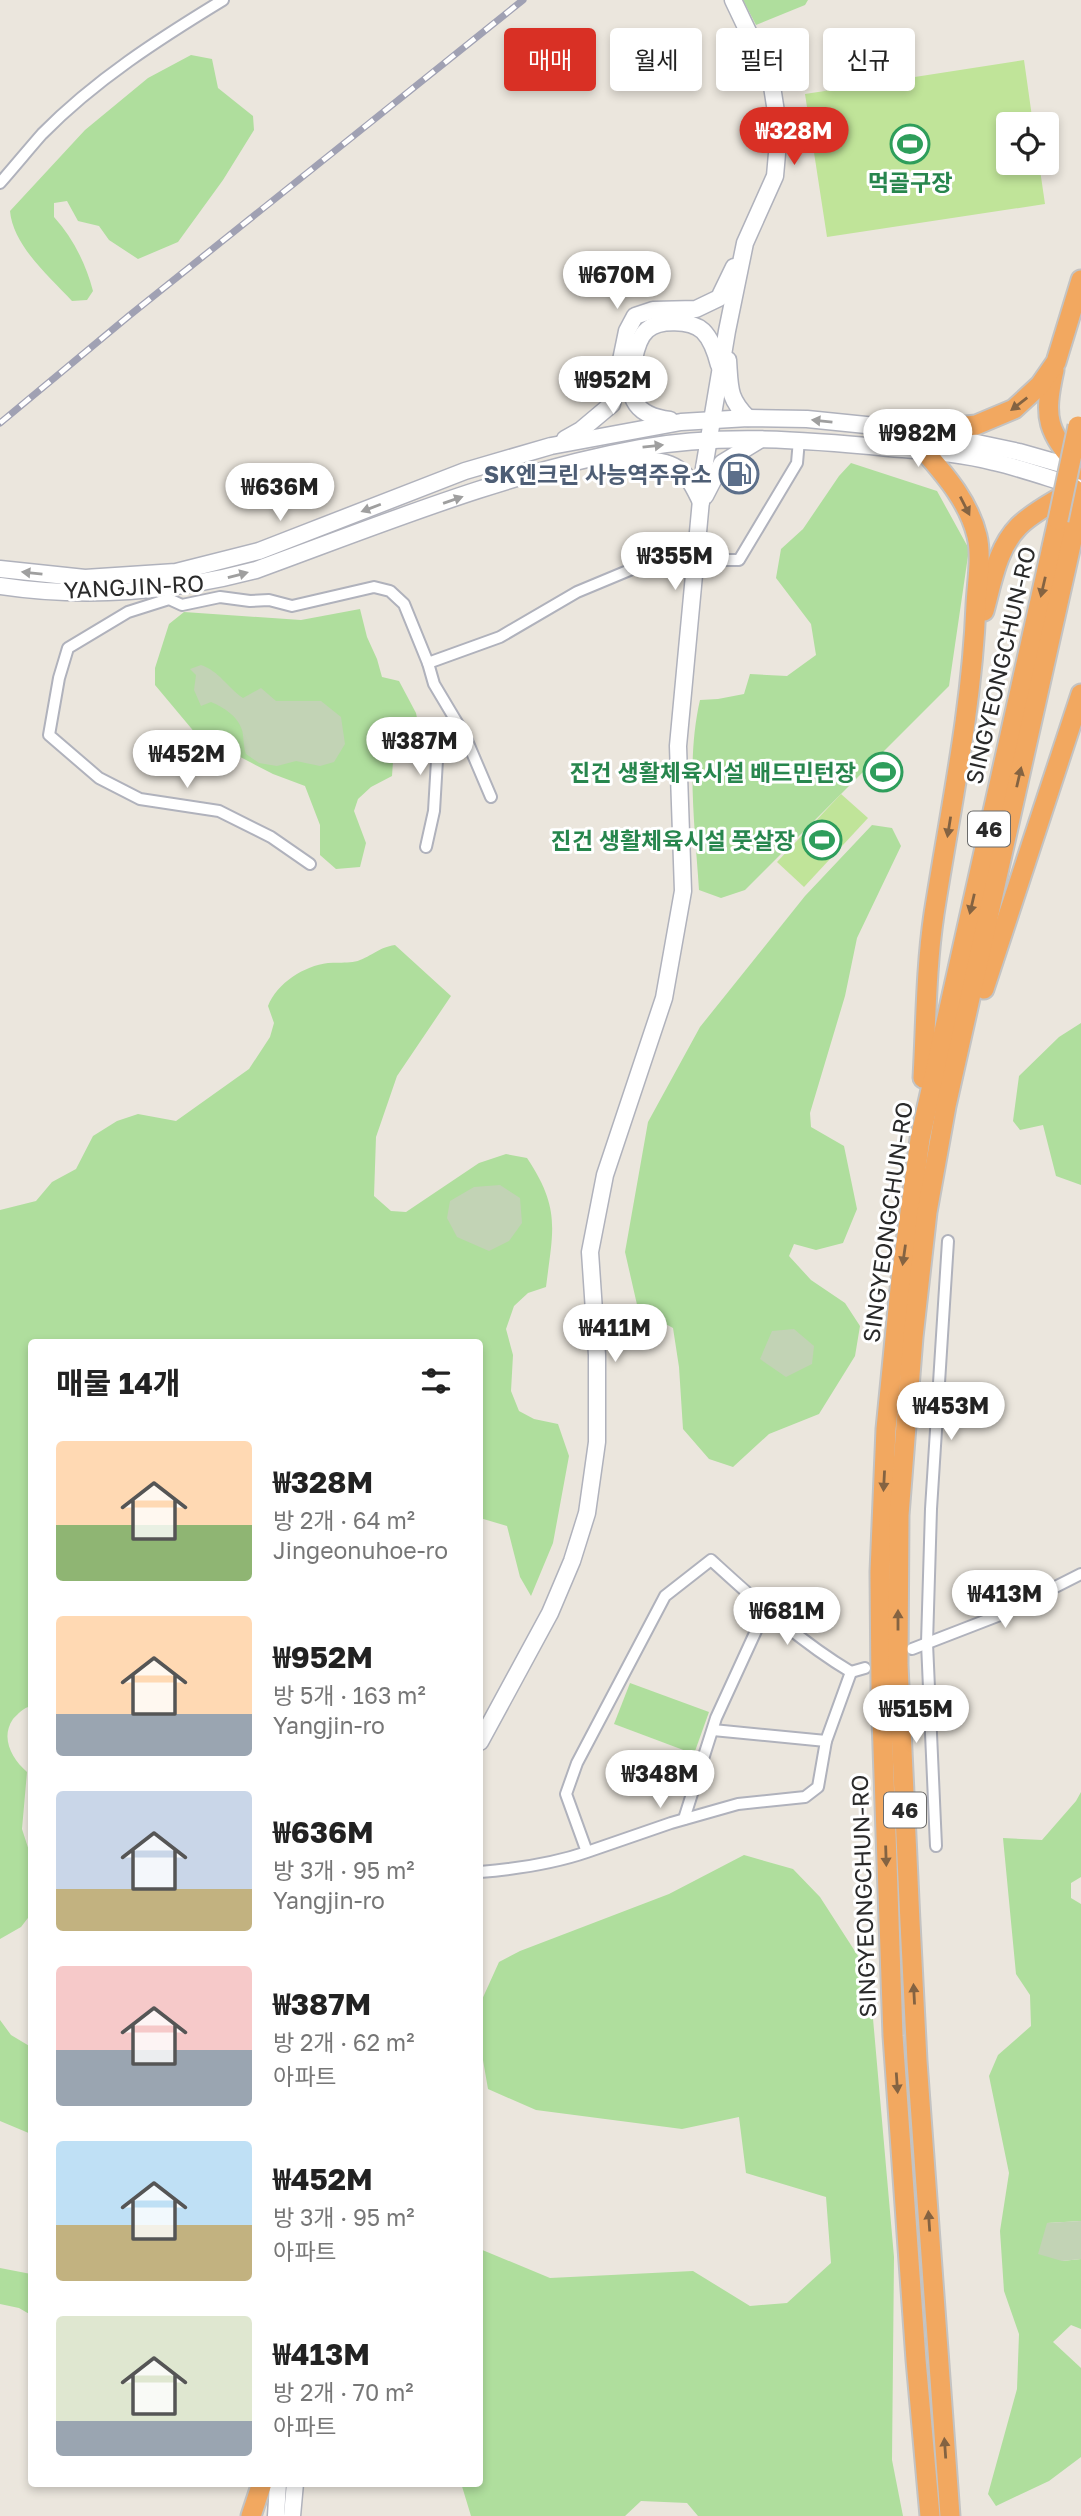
<!DOCTYPE html>
<html lang="ko">
<meta charset="utf-8">
<style>
body{margin:0;font-family:"Golos Text","Noto Sans KR",sans-serif;background:#f2f2f2;color:#222;height:100vh;display:flex;flex-direction:column;font-size:26px;white-space:nowrap}
*{box-sizing:border-box;margin:0}
p{font-size:23px;color:#767676}
.icon{flex:none;width:38px;height:38px;fill:none;stroke:currentColor;stroke-width:2;stroke-linecap:round;stroke-linejoin:round}
.map{position:relative;flex:1;overflow:hidden}
.panel{position:absolute;left:28px;top:1339px;width:455px;height:1148px;display:flex;flex-direction:column;background:#fff;border-radius:7px;box-shadow:0 4px 10px #0003}
.panel>*{flex:none}
.top-card{position:absolute;left:504px;top:28px;width:471px;height:63px;display:flex;gap:14px}
.fabs{position:absolute;left:996px;top:112px;display:grid;gap:14px}
.fabs a{display:grid;place-items:center;width:63px;height:63px;border-radius:7px;background:#fff;box-shadow:0 4px 10px #0003;font-size:35px}
.price{position:absolute;translate:-50% -60px;padding:0 16px;border-radius:24px;background:#fff;color:#222;font-size:23px;line-height:46px;filter:drop-shadow(0 2px 4px #0008)}
.price::after{content:'';position:absolute;left:50%;top:42px;width:21px;height:16px;margin-left:-10px;background:inherit;clip-path:polygon(0 0,100% 0,50% 100%)}
.price.active{background:#d93025;color:#fff}
ul{padding:0;list-style:none}
li{display:flex;align-items:center;gap:21px;height:175px;padding:0 28px}
li span{display:grid;place-items:center;flex:none;width:196px;height:140px;border-radius:7px;color:#555}
li>.icon{margin-inline-start:auto}
span .icon{width:84px;height:84px;fill:#fffc;stroke-width:1}
li b{font-size:30px}
h2{display:flex;justify-content:space-between;align-items:center;height:84px;padding:0 28px;font-size:30px}
.tag{padding:0 24px;border-radius:7px;background:#fff;box-shadow:0 4px 10px #0003;font-size:24px;line-height:63px}
.tag.active{background:#d93025;color:#fff}
.map>svg:first-child{display:block}
.green{fill:#afde9d}
.cemetery{fill:#c2d3b5}
.pitch{fill:#c0e499}
.lines{fill:none;stroke-linecap:round;stroke-linejoin:round}
.street-casing{stroke:#b0b2bc;stroke-width:14}
.secondary-casing{stroke:#b0b2bc;stroke-width:19}
.highway-casing{stroke:#c3c3c3;stroke-width:23}
.street{stroke:#fff;stroke-width:10}
.secondary{stroke:#fff;stroke-width:16}
.highway{stroke:#f2a860;stroke-width:19}
.rail-casing{stroke:#a0a1b3;stroke-width:7}
.rail{stroke:#fff;stroke-width:4.5;stroke-dasharray:13;stroke-linecap:butt}
.highway-bridge-casing{stroke:#c3c3c3;stroke-width:23;stroke-linecap:butt}
.highway-bridge{stroke:#f2a860;stroke-width:19}
.oneway{fill:#846342}
.oneway2{fill:#9f9f9f}
.labels{text-anchor:middle;dominant-baseline:central;stroke-width:6;stroke-linejoin:round;paint-order:stroke}
.shield{fill:#fff;stroke:#6a6a6a;stroke-width:2}
.shield-label{font-size:21px;font-weight:bold;fill:#2a2a2a}
.leisure-label{font-size:23px;font-weight:bold;fill:#27864d;stroke:#fff;text-anchor:end}
.service-label{font-size:23px;font-weight:bold;fill:#4e5e75;stroke:#fff;text-anchor:end}
.street-label{font-size:23px;fill:#2a2a2a;stroke:#fff}
</style>
<div class="map">
<svg width="1081" height="2516" viewBox="0 0 1081 2516">
<rect width="100%" height="100%" fill="#ebe6dd"/>
<g class="green">
<path d="M743,0h65l-3,5 -49,20z"/>
<path d="M191,55l21,4 6,29 35,28 1,14 -31,50 -45,62 -40,17 -29,-19 -10,-14 -21,-5 -11,-20 -13,2v14c19,21 32,47 39,74l-6,9 -15,1c-22,-24 -59,-55 -62,-90l75,-81 63,-52z"/>
<path d="M851,463l86,28 32,58 -20,137 -204,204 -24,8 -22,-8c-4,-63 -13,-129 1,-190l18,-1 26,-5 6,-20 37,2 29,-21 -5,-31 -35,-46 5,-29 22,-20 36,-53z"/>
<path d="M360,609l7,28 10,22 5,18 17,4 17,32 2,10 20,9 -7,14h-6c-7,-18 -15,-22 -34,-24l3,25 -2,29 -21,11 -13,12 -4,12 12,32 -6,24 -24,2 -16,-14v-30l-15,-39 -32,-12 -77,-40 -41,-49v-17l14,-44 15,-12 117,8z"/>
<path d="M872,825l20,3 9,18 -44,92 -12,58 -35,117 1,14 33,19 13,63 -14,34 -27,7 -22,-6 -5,12 22,24 34,23 15,23 -5,30 -36,58 -50,20 -36,33 -24,-8 -26,-30 -4,-62 -6,-39 -35,-19 -13,-57 23,-130 52,-95 105,-131z"/>
<path d="M395,945l56,51 -54,80 -21,61 -2,59 17,15 15,1 73,-49 27,-9 21,4c34,51 26,72 19,129l-18,6 -14,13 -8,23 7,26 -2,36 8,20 15,8 24,5 11,32 -16,87 -22,53 -11,-19 -13,-51 -27,-8v-176h-448l-1,364c-8,2 -12,7 -18,13 -13,19 -1,40 14,53l-5,57 9,28v57l-10,13 -21,12v-729l36,-9 16,-19 24,-13 17,-33 24,-15 21,-7 38,7 73,-52 21,-32 4,-14 -6,-17c9,-23 36,-40 60,-43 10,-1 23,1 32,-3 15,-6 18,-12 35,-15z"/>
<path d="M1081,1023v162l-25,-9 -13,-51 -23,5 -7,-9 6,-45 40,-39z"/>
<path d="M630,1683l79,29 -15,42 -80,-30z"/>
<path d="M1081,1792v85l-10,6v15l10,6v317l-34,2 15,38 19,-2v70l-10,-4 -18,17 28,26v89l-32,24 -53,25 -8,-12 29,-105 2,-55 -15,-43 -4,-60 9,-58 -20,-97 9,-21 33,-29 -1,-31 -14,-21 -13,-136 39,2 34,-39z"/>
<path d="M744,1855l49,14 27,28 49,76 25,284 -2,203 11,56h-205l-11,-13 -46,-2 -16,15h-154l-10,-33h19v-234l70,29 143,-7 57,35 37,-3 44,-40 -5,-66 -80,-24 -7,-56 -57,12 -146,-19 -48,-21 -8,-46v-39l19,-42 21,-11 149,-57z"/>
<path d="M0,2020l11,15 20,12v87l-31,-13z"/>
<path d="M0,2268l31,6v41l-12,-7 -19,-4z"/>
</g>
<g class="cemetery">
<path d="M201,665c18,6 26,22 42,33l18,-10 15,13h45l20,16 4,27 -11,18 -14,4 -24,-5 -19,5 -18,-3 -13,-9c-3,-8 -2,-17 -4,-24 -4,-14 -19,-23 -31,-28l-10,4 -7,-16 2,-15 -6,-6z"/>
<path d="M500,1185l20,13 2,25 -13,18 -20,10 -32,-14 -10,-19 3,-17 24,-14z"/>
<path d="M794,1329l20,17 -2,18 -26,13 -26,-18 12,-28z"/>
<path d="M1081,2221v38l-19,2 -24,-7 9,-31z"/>
</g>
<g class="pitch">
<path d="M1024,60l9,64h-25v39h31l6,41 -218,33 -22,-143z"/>
<path d="M841,794l27,24 -64,69 -27,-25z"/>
</g>
<g class="lines">
<defs>
<g id="street">
<path d="M0,183c14,-16 28,-33 42,-49 53,-54 117,-95 181,-134"/>
<path d="M428,663l72,-26 77,-45 84,-35 36,3h42l58,-97 2,-23"/>
<path d="M426,847l8,-36 3,-51 22,-33"/>
<path d="M310,864l-39,-27 -52,-26 -79,-12 -41,-21 -50,-43 10,-57 9,-30 60,-36 41,-13 13,6 38,-8 30,4 19,-1 23,6 82,-19 16,4 14,13 24,59 6,21 31,52 26,61"/>
<path d="M912,1649l88,-34 81,-41"/>
<path d="M851,1672l14,-4"/>
<path d="M713,1730l113,11"/>
<path d="M684,1819l32,-101 50,-109"/>
<path d="M936,1846l-9,-203 4,-134 17,-268"/>
<path d="M480,1872c36,-3 72,-8 107,-20l84,-29 67,-19 67,-7 13,-10 8,-46 25,-69c-52,-31 -96,-72 -140,-112l-46,36 -88,167 -11,31 21,58"/>
</g>
<g id="secondary">
<path d="M728,360c2,28 0,38 20,58"/>
<path d="M670,420c-39,-5 -44,-26 -36,-61 2,-10 5,-22 13,-29 12,-11 44,-10 56,1 9,9 13,22 16,34"/>
<path d="M565,439l16,-9 31,-26 15,-73 8,-15 18,-6 43,-1 23,-11 15,-31"/>
<path d="M601,464c28,-2 66,-12 86,13 6,8 10,17 14,25"/>
<path d="M705,496l17,-33 36,-22"/>
<path d="M0,569l85,9 91,-6 83,-21 206,-80 86,-25 130,-24 67,-4 59,1 108,11 104,22 60,17"/>
<path d="M0,586c85,13 174,6 256,-16 126,-46 252,-98 384,-122 82,-15 167,-8 249,0 35,3 71,5 105,14 27,6 54,16 81,24"/>
<path d="M480,1742l70,-129 22,-52 15,-48 10,-71v-87l-7,-103 15,-77 59,-177 19,-107 -5,-145 26,-278 23,-137 18,-88 30,-67 4,-45 -8,-51 -38,-80"/>
<path d="M276,2516l2,-33"/>
<path d="M292,2516l3,-33"/>
</g>
<g id="highway">
<path d="M1054,370c-11,50 -7,61 27,100"/>
<path d="M919,431l57,-6 38,-16 26,-24 16,-23 25,-82"/>
<path d="M984,611c8,-29 13,-63 35,-85 15,-15 37,-25 55,-37"/>
<path d="M984,989l97,-295"/>
<path d="M923,1078c3,-54 3,-110 11,-164 16,-103 38,-205 42,-309 1,-22 6,-48 1,-69 -8,-33 -30,-59 -52,-84"/>
<path d="M251,2516l11,-33"/>
<path d="M930,2516l-14,-156 -23,-324 -12,-347 -1,-117 6,-143 15,-150 19,-140 138,-619"/>
<path d="M950,2516l-33,-455 -7,-139 -12,-257 1,-150 14,-178 14,-125 19,-106 135,-606"/>
</g>
</defs>
<use href="#street" class="street-casing"/>
<use href="#secondary" class="secondary-casing"/>
<use href="#highway" class="highway-casing"/>
<use href="#street" class="street"/>
<use href="#secondary" class="secondary"/>
<use href="#highway" class="highway"/>
<defs>
<path id="rail" d="M0,423l130,-108 393,-315"/>
</defs>
<use href="#rail" class="rail-casing"/>
<use href="#rail" class="rail"/>
<defs>
<path id="highway-bridge" d="M1058,520l20,-94"/>
</defs>
<use href="#highway-bridge" class="highway-bridge-casing"/>
<use href="#highway-bridge" class="highway-bridge"/>
</g>
<defs><path id="oneway-solid" d="M-6-.8H1V-3.2L6.5 0L1 3.2V.8H-6Z" transform="scale(1.75)"/></defs>
<g class="oneway">
<use href="#oneway-solid" transform="translate(1019 404) rotate(142)"/>
<use href="#oneway-solid" transform="translate(965 506) rotate(63)"/>
<use href="#oneway-solid" transform="translate(1043 587) rotate(103)"/>
<use href="#oneway-solid" transform="translate(1019 777) rotate(-77)"/>
<use href="#oneway-solid" transform="translate(949 827) rotate(99)"/>
<use href="#oneway-solid" transform="translate(972 904) rotate(103)"/>
<use href="#oneway-solid" transform="translate(904 1255) rotate(98)"/>
<use href="#oneway-solid" transform="translate(884 1481) rotate(93)"/>
<use href="#oneway-solid" transform="translate(898 1620) rotate(-90)"/>
<use href="#oneway-solid" transform="translate(886 1856) rotate(88)"/>
<use href="#oneway-solid" transform="translate(914 1994) rotate(-93)"/>
<use href="#oneway-solid" transform="translate(897 2083) rotate(86)"/>
<use href="#oneway-solid" transform="translate(929 2221) rotate(-94)"/>
<use href="#oneway-solid" transform="translate(945 2448) rotate(-94)"/>
</g>
<g class="oneway2">
<use href="#oneway-solid" transform="translate(822 421) rotate(-174)"/>
<use href="#oneway-solid" transform="translate(653 446) rotate(-6)"/>
<use href="#oneway-solid" transform="translate(453 500) rotate(-19)"/>
<use href="#oneway-solid" transform="translate(371 508) rotate(159)"/>
<use href="#oneway-solid" transform="translate(32 573) rotate(-174)"/>
<use href="#oneway-solid" transform="translate(238 575) rotate(-15)"/>
</g>
<defs>
<symbol id="stadium-ring" viewBox="-11 -11 22 22"><circle r="9.5" fill="#fff" stroke="#2e9e5b" stroke-width="1.5"/><path d="M0-5a6.5 5 0 1 0 0 10a6.5 5 0 1 0 0-10ZM-3.5-1.8h7v3.6h-7Z" fill="#2e9e5b"/></symbol>
<symbol id="fuel-ring" viewBox="-11 -11 22 22"><circle r="9.5" fill="#fff" stroke="#5c6f8a" stroke-width="1.5"/><path d="M-5.5-6h7V0h2V4h1.3V-2.5L3-4.5l.8-.8L6-3V5H2.5V1h-1V6h-7ZM-4.2-4.7v3.2H.2V-4.7Z" fill="#5c6f8a"/></symbol>
</defs>
<g fill-rule="evenodd">
<use href="#stadium-ring" x="888" y="122" width="44" height="44"/>
<use href="#fuel-ring" x="717" y="452" width="44" height="44"/>
<use href="#stadium-ring" x="861" y="750" width="44" height="44"/>
<use href="#stadium-ring" x="800" y="818" width="44" height="44"/>
</g>
<g class="labels">
<g class="shield">
<rect x="968" y="811.5" width="42" height="35" rx="5"/>
<rect x="884" y="1792.5" width="42" height="35" rx="5"/>
</g>
<g class="shield-label">
<text x="989" y="829">46</text>
<text x="905" y="1810">46</text>
</g>
<g class="leisure-label">
<text x="910" y="182" text-anchor="middle">먹골구장</text>
<text x="856" y="772">진건 생활체육시설 배드민턴장</text>
<text x="795" y="840">진건 생활체육시설 풋살장</text>
</g>
<g class="service-label">
<text x="712" y="474">SK엔크린 사능역주유소</text>
</g>
<g class="street-label">
<text transform="translate(134 586) rotate(-3)">YANGJIN-RO</text>
<text transform="translate(1000 665) rotate(-77)">SINGYEONGCHUN-RO</text>
<text transform="translate(887 1222) rotate(-82)">SINGYEONGCHUN-RO</text>
<text transform="translate(863 1896) rotate(-92)">SINGYEONGCHUN-RO</text>
</g>
</g>
</svg>
<div class="fabs">
<a><svg class="icon" aria-label="locate" viewBox="0 0 24 24"><circle cx="12" cy="12" r="6"/><path d="M12 2v4M12 18v4M2 12h4M18 12h4"/></svg></a>
</div>
<b class="price active" style="left:794px;top:167px">₩328M</b>
<b class="price" style="left:617px;top:311px">₩670M</b>
<b class="price" style="left:613px;top:416px">₩952M</b>
<b class="price" style="left:918px;top:469px">₩982M</b>
<b class="price" style="left:280px;top:523px">₩636M</b>
<b class="price" style="left:675px;top:592px">₩355M</b>
<b class="price" style="left:420px;top:777px">₩387M</b>
<b class="price" style="left:187px;top:790px">₩452M</b>
<b class="price" style="left:615px;top:1364px">₩411M</b>
<b class="price" style="left:951px;top:1442px">₩453M</b>
<b class="price" style="left:1005px;top:1630px">₩413M</b>
<b class="price" style="left:787px;top:1647px">₩681M</b>
<b class="price" style="left:916px;top:1745px">₩515M</b>
<b class="price" style="left:660px;top:1810px">₩348M</b>
<div class="top-card">
<a class="tag active">매매</a>
<a class="tag">월세</a>
<a class="tag">필터</a>
<a class="tag">신규</a>
</div>
<section class="panel">
<h2>매물 14개<svg class="icon" aria-label="filters" viewBox="0 0 24 24"><path d="M4 7h16M4 17h16"/><circle cx="9" cy="7" r="2"/><circle cx="15" cy="17" r="2"/></svg></h2>
<ul>
<li><span style="background:linear-gradient(#ffd9b3 60%,#8fb573 0)"><svg class="icon" aria-label="home" viewBox="0 0 24 24"><path d="M3 11l9-7 9 7M6 9v11h12V9"/></svg></span><div><b>₩328M</b><p>방 2개 · 64 m²</p><p>Jingeonuhoe-ro</p></div></li>
<li><span style="background:linear-gradient(#ffd9b3 70%,#9aa5b1 0)"><svg class="icon" aria-label="home" viewBox="0 0 24 24"><path d="M3 11l9-7 9 7M6 9v11h12V9"/></svg></span><div><b>₩952M</b><p>방 5개 · 163 m²</p><p>Yangjin-ro</p></div></li>
<li><span style="background:linear-gradient(#c9d6e8 70%,#c2b280 0)"><svg class="icon" aria-label="home" viewBox="0 0 24 24"><path d="M3 11l9-7 9 7M6 9v11h12V9"/></svg></span><div><b>₩636M</b><p>방 3개 · 95 m²</p><p>Yangjin-ro</p></div></li>
<li><span style="background:linear-gradient(#f6c9c9 60%,#9aa5b1 0)"><svg class="icon" aria-label="home" viewBox="0 0 24 24"><path d="M3 11l9-7 9 7M6 9v11h12V9"/></svg></span><div><b>₩387M</b><p>방 2개 · 62 m²</p><p>아파트</p></div></li>
<li><span style="background:linear-gradient(#bfe0f5 60%,#c2b280 0)"><svg class="icon" aria-label="home" viewBox="0 0 24 24"><path d="M3 11l9-7 9 7M6 9v11h12V9"/></svg></span><div><b>₩452M</b><p>방 3개 · 95 m²</p><p>아파트</p></div></li>
<li><span style="background:linear-gradient(#dfe7d0 75%,#9aa5b1 0)"><svg class="icon" aria-label="home" viewBox="0 0 24 24"><path d="M3 11l9-7 9 7M6 9v11h12V9"/></svg></span><div><b>₩413M</b><p>방 2개 · 70 m²</p><p>아파트</p></div></li>
</ul>
</section>
</div>
